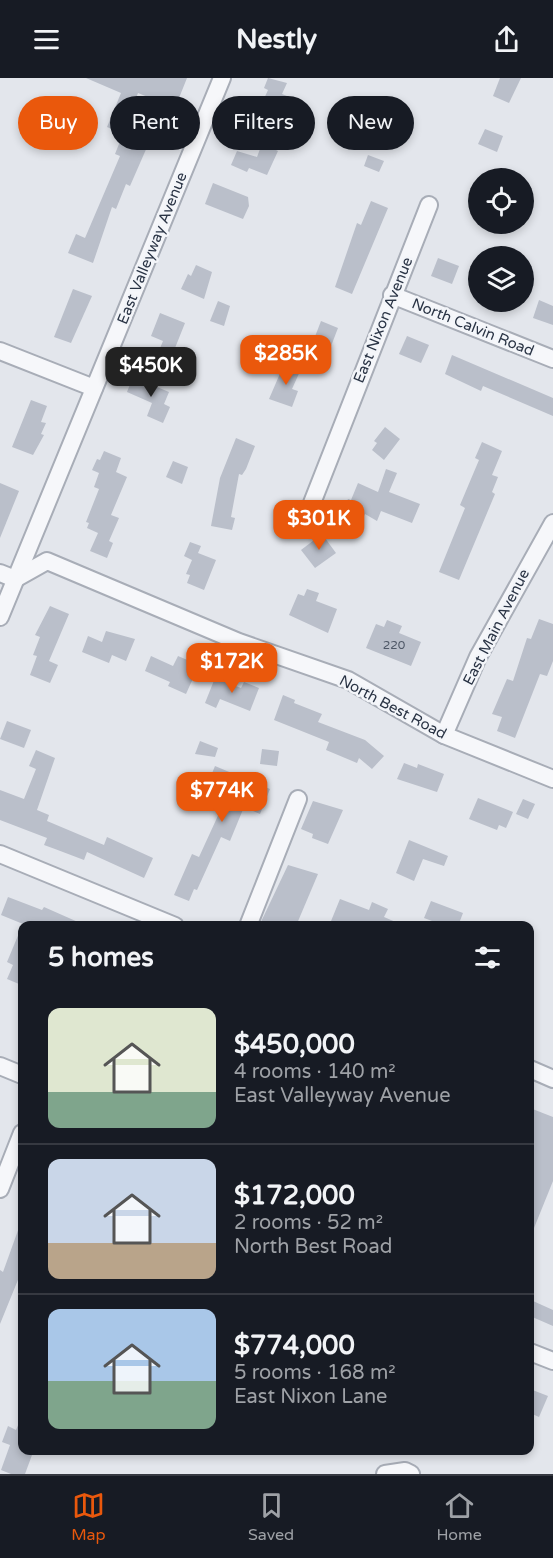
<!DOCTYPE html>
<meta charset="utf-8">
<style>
body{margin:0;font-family:"Varela Round",sans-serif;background:#20242c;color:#f1f3f6;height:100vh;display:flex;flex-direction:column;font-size:22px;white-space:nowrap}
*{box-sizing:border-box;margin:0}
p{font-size:20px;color:#9ea1a6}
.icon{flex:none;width:33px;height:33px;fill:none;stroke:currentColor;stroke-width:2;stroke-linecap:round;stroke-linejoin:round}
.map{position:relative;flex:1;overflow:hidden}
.panel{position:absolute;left:18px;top:843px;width:516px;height:534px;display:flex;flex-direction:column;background:#171b24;border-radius:12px;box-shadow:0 3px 9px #0003}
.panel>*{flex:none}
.hud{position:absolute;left:18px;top:18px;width:518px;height:54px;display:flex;gap:12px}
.buttons{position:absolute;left:468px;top:90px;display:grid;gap:12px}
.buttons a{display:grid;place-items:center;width:66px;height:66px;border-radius:50%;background:#171b24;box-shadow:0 3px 9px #0003;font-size:30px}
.price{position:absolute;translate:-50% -51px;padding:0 14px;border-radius:12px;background:#ea580c;color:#fff;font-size:20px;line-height:39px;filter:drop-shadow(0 2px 3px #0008)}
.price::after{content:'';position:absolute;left:50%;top:36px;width:18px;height:14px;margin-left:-9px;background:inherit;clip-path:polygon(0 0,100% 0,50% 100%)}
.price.active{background:#222;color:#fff}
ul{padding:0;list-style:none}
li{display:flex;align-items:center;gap:18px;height:150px;padding:0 30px}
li+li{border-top:2px solid #363941}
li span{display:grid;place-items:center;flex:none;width:168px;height:120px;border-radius:12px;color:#555}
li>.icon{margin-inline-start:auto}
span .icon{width:72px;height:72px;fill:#fffc;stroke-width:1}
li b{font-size:26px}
h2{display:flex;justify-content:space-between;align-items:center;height:72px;padding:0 30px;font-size:26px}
.pill{padding:0 21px;border-radius:27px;background:#171b24;box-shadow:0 3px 9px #0003;font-size:21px;line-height:54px}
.pill.active{background:#ea580c;color:#fff}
header{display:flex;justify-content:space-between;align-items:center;height:78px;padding:0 30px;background:#171b24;font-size:27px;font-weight:700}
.dock{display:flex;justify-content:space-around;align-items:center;height:84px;border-top:2px solid #363941;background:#171b24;font-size:16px;color:#9ea1a6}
.dock a{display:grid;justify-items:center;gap:3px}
.dock .active{color:#ea580c}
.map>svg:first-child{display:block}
.building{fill:#babfca}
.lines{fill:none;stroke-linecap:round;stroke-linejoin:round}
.minor-casing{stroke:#a8adb7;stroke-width:20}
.minor{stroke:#f6f7fa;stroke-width:16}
.labels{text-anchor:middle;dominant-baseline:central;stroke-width:5;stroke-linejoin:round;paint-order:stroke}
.number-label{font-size:12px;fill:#4e5766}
.street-label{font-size:15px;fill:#2a3445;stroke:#f3f5f9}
</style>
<header><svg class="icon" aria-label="menu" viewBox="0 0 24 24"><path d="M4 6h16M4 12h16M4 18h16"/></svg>Nestly<svg class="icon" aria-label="share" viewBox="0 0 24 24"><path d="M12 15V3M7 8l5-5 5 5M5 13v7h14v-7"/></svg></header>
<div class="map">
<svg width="553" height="1396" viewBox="0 0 553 1396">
<rect width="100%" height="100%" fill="#e3e6ec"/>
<g class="building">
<path d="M86,0h101l-12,30 -37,-15 -10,25 25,10 -2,10 -21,48 -4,-2 -10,25 -4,-2 -19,56 -25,-10 8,-19 9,4 35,-82 -5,-2 8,-20 -16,-7 14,-34z"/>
<path d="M268,0l19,5 -5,11 10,4 -5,14 8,3 -6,15 -9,-4 -8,22 6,3 -11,24 -18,-7 -2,4 -16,-7 6,-14 20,6 9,-24 -26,-11 5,-13 12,5 11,-24 -4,-2z"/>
<path d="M500,0h21l-12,25 -16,-7z"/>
<path d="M485,51l18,7 -6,16 -19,-8z"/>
<path d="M368,77l16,6 -5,11 -15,-6z"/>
<path d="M213,105l35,14 1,9 -6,13 -38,-15z"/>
<path d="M371,123l17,7 -36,86 -17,-7 22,-64 4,2z"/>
<path d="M438,180l21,8 -7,18 -21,-8z"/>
<path d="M196,187l16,7 -8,27 -23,-10 7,-15 3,2z"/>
<path d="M73,211l19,7 -21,47 -17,-6z"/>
<path d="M539,222l14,6v19l-20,-7z"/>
<path d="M218,223l12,5 -6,20 -14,-5z"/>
<path d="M160,235l25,10 -16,40 -13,-5 7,-17 -12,-5z"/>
<path d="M321,243l17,7 -10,26 -17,-7z"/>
<path d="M407,258l22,9 -8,18 -22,-9z"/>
<path d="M452,277l101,43v18l-70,-30 -2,5 -36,-17z"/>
<path d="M285,284l16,7 -9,20 6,2 -6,16 -23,-8z"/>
<path d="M133,299l36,15 -5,12 6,3 -7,16 -16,-7 5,-13 -25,-11z"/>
<path d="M31,322l16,6 -6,16 5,1 -5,11 3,1 -11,20 -21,-8z"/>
<path d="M385,349l15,12 -16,21 -12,-10 5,-7 -3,-2z"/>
<path d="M236,360l19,8 -9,23 -4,6 -3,-1 -8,43 4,1 -3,12 -21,-4 9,-48z"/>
<path d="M482,364l20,9 -10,24 6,2 -6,15 3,2 -36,86 -20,-8 26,-64 -5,-3 19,-45 -4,-2z"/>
<path d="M104,373l17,7 -5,14 11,5 -16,38 8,3 -10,23 4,2 -6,15 -17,-7 8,-18 -11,-5 2,-5 -3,-1 13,-33 -5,-2 5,-14 -7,-3 5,-11 3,1z"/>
<path d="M173,383l15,6 -6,17 -16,-7z"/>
<path d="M386,391l11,4 -8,19 31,12 -8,19 -31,-12 -4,10 -12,-7 -5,10 -20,-8 8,-17 3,1 7,-17 20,9z"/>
<path d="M0,405l19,8 -19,47z"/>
<path d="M322,456l14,19 -21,15 -14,-18z"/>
<path d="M190,464l11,4 -3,7 18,7 -12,30 -17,-7 3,-8 -4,-1 6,-14 -8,-4z"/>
<path d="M307,511l12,4 -3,8 21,8 -9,24 -39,-18 9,-21 6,2z"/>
<path d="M50,528l19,8 -20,47 9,4 -8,18 -20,-8 7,-19 -4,-1 7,-18 -5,-2z"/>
<path d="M539,541l14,5v37l-6,15 -7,-2 -25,64 -18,-7 5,-14 -10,-3 15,-35 6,2 14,-43 4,1z"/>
<path d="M387,542l15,6 -3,7 22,9 -10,24 -45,-18 10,-24 8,3z"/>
<path d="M106,553l29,8 -9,22 -14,-6 -3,8 -27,-11 6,-16 14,6z"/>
<path d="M151,578l22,10 5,-10 21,9 -13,29 -18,-8 2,-4 -25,-11z"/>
<path d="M215,600l26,10 3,-6 15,6 -9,23 -30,-12 -4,9 -11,-5z"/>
<path d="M283,617l12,5 -1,3 28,11 -4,8 47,18 19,16 -12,13 -13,-11 -2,5 -31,-13 3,-8 -55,-22z"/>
<path d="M7,643l24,9 -7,18 -24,-9z"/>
<path d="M200,663l18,7 -3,9 -20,-3z"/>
<path d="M262,671l17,2 -2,15 -17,-2z"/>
<path d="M36,672l19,8 -18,52 12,5 -2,6 57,24 3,-8 46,21 -9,20 -57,-26 -3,8 -29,-11 -11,-4 3,-7 -47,-18v-30l24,9 12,-30 -7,-3z"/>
<path d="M404,685l13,5 1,-4 26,10 -7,18 -40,-13z"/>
<path d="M215,688l55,23 -10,25 -16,-7 -14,34 -9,-4 -24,53 -3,-1 -5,12 -15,-6 18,-41 7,3 28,-61 -21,-8z"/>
<path d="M478,720l35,14 -7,16 -7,-3 -2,5 -28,-11z"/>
<path d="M523,721l12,5 -7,15 -12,-5z"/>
<path d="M313,723l30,9 -15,34 -16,-6 1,-4 -12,-5z"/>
<path d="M409,762l39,16 -4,10 -21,-7 -9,22 -18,-8z"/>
<path d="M288,787l30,9 -22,52h-37z"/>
<path d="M8,819l34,13 2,-3 43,19h-59l-27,-11z"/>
<path d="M340,821l29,11 3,-8 16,7 -4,8 21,9h-76z"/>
<path d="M431,823l32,12 -5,13h-27l1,-5 -8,-3z"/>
<path d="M22,848v57l-3,1 -12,-5 6,-14 -6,-3z"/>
<path d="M530,1030l23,9v64l-23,57z"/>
<path d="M21,1144l1,48 -22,54v-54l3,2z"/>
<path d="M533,1223l20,9v16l-23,-10v-14z"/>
<path d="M530,1311l18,7 -9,21 -9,-4z"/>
<path d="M22,1338v36l10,3 -7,19h-14l-10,-4 9,-25 -8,-3 6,-16 8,4z"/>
</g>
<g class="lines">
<defs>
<g id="minor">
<path d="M392,217l161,64"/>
<path d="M0,273l94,37"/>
<path d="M312,425l117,-298"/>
<path d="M0,495l15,6 32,-18 192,81 109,38 96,55 109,44"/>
<path d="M0,539l222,-539"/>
<path d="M444,657l34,-78 75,-134"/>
<path d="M0,776l175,72"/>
<path d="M248,848l50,-127"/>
<path d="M0,988l22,9"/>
<path d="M530,991l23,10"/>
<path d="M0,1111l22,-56"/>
<path d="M530,1274l23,9"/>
<path d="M385,1396l20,-3 6,3"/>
</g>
</defs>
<use href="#minor" class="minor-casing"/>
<use href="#minor" class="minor"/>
</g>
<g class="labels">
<g class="number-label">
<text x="394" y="567">220</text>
</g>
<g class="street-label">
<text transform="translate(152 170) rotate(-68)">East Valleyway Avenue</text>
<text transform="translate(383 242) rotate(-68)">East Nixon Avenue</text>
<text transform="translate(473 249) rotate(22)">North Calvin Road</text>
<text transform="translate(496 549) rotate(-63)">East Main Avenue</text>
<text transform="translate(393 629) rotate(28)">North Best Road</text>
</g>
</g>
</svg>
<div class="buttons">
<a><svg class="icon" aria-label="locate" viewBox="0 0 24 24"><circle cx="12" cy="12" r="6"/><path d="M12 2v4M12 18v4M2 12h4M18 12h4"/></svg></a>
<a><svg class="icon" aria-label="layers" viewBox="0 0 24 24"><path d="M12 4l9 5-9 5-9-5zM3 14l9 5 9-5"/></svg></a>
</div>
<b class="price" style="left:286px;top:308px">$285K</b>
<b class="price active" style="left:151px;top:320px">$450K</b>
<b class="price" style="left:319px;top:473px">$301K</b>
<b class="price" style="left:232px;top:616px">$172K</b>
<b class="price" style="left:222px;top:745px">$774K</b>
<div class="hud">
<a class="pill active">Buy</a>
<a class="pill">Rent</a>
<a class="pill">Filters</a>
<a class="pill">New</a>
</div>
<section class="panel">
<h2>5 homes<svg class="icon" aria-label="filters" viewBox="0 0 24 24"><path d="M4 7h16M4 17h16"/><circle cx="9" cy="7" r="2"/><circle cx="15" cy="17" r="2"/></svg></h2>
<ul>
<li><span style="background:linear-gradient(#dfe7d0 70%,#7fa58c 0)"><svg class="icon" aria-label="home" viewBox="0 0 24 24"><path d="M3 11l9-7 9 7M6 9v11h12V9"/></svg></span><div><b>$450,000</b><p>4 rooms · 140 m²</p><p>East Valleyway Avenue</p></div></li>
<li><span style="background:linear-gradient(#c9d6e8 70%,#b9a48a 0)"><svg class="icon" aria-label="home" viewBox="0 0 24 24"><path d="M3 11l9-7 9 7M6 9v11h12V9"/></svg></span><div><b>$172,000</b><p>2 rooms · 52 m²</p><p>North Best Road</p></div></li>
<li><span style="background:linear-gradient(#a9c7e8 60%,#7fa58c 0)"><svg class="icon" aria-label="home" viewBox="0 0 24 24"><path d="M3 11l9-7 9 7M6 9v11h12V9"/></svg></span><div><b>$774,000</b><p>5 rooms · 168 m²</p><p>East Nixon Lane</p></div></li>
</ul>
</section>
</div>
<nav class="dock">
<a class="active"><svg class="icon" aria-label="map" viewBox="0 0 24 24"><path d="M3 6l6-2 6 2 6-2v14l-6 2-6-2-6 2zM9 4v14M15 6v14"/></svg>Map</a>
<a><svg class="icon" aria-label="saved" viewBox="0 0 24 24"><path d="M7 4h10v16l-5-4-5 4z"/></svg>Saved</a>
<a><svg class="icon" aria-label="home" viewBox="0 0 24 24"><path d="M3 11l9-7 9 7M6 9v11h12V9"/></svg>Home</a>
</nav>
